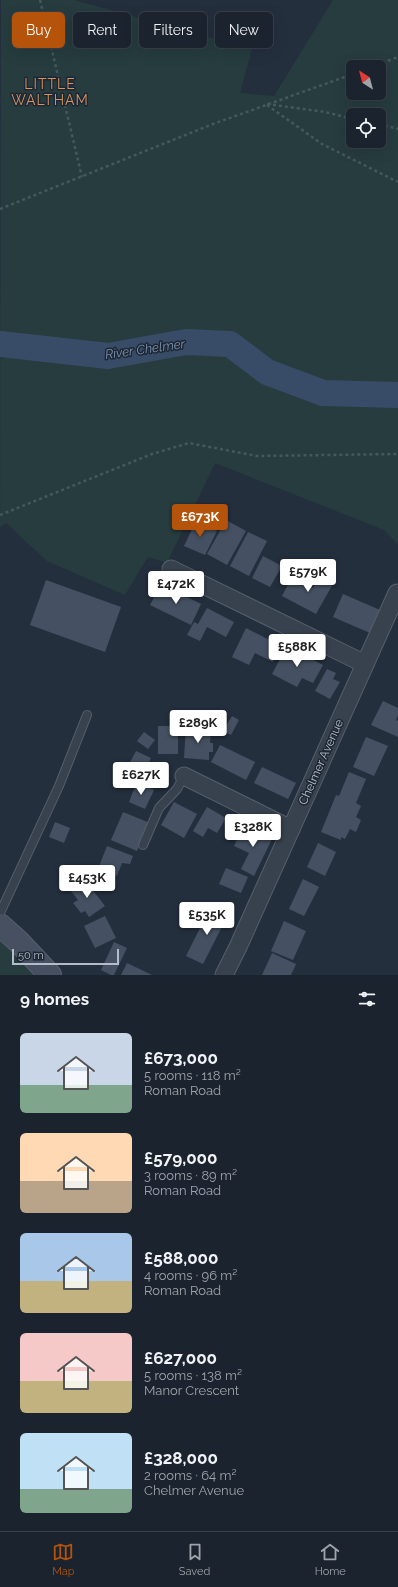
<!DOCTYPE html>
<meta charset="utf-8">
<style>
body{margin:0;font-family:Raleway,sans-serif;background:#282f3a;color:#f1f3f6;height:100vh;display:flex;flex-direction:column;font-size:15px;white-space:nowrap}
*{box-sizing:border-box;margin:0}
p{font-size:13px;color:#a0a4aa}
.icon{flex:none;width:22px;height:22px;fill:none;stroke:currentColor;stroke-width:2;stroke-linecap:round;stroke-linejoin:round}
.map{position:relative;height:975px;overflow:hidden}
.sheet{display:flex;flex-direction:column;background:#1b232e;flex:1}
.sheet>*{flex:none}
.hud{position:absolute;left:12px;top:12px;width:374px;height:36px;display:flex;gap:8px}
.needle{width:26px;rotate:324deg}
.buttons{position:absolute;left:346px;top:60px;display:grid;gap:8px}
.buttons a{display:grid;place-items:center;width:40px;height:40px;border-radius:6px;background:#1b232e;box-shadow:0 4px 16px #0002,0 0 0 1px #39404a;font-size:20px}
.scale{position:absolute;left:12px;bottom:10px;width:107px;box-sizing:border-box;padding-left:4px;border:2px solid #b4bcc9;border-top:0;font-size:11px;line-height:14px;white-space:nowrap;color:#b4bcc9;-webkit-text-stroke:3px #1d2633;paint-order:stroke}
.price{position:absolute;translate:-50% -34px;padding:0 9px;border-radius:4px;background:#fff;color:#222;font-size:13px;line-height:26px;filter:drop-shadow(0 1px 2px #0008)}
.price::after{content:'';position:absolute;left:50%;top:24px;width:12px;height:9px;margin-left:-6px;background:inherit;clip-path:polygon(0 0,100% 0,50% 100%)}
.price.on{background:#b45309;color:#fff}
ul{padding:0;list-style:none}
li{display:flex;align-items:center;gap:12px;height:100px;padding:0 20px}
li span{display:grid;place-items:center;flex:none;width:112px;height:80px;border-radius:6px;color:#555}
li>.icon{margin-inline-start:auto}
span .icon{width:48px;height:48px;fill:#fffc;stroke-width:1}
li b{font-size:17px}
h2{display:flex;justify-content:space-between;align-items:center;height:48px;padding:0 20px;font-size:17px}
.pill{padding:0 14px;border-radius:6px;background:#1b232e;box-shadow:0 4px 16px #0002,0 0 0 1px #39404a;font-size:14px;line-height:36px}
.pill.on{background:#b45309;color:#fff}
.dock{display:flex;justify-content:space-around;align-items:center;height:56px;border-top:1px solid #39404a;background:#1b232e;font-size:11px;color:#a0a4aa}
.dock a{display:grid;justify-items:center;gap:2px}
.dock .on{color:#b45309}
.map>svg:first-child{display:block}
.green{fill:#263c3f;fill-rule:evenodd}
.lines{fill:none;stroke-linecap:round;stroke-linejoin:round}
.river{stroke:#394c67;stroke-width:26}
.building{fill:#455162}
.lane-casing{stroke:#565f6c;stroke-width:10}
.street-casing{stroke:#565f6c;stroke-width:19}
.secondary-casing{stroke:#565f6c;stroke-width:24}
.path{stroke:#44595c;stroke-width:2.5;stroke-dasharray:3 3;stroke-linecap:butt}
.lane{stroke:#38414e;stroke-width:8}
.street{stroke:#38414e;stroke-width:17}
.secondary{stroke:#465061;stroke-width:22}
.labels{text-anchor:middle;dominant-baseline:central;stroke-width:3;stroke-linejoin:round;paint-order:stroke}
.street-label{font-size:12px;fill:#b4bcc9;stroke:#1d2633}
.water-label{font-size:13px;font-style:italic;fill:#7c92b1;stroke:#1d2633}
.quarter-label{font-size:14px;letter-spacing:1px;fill:#d59563;stroke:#1d2633}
</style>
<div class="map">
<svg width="398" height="975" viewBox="0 0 398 975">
<rect width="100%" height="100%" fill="#242f3e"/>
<g class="green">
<path d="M1,0h73l178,49 -12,44 34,3 59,-96h65v544l-14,-14 -169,-67 -48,100 -19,-6 -23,38 -78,-34 -41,-38 -6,4zM353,67h26v26h-26zM353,115h26v26h-26z"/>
<path d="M0,936l44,39h-44z"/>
</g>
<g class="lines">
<path class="river" d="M0,344l108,12 78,-14 44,2 37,28 56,21 75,2"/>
</g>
<g class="building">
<path d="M226,520l20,11 -19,34 -20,-11z"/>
<path d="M196,521l21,10 -12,24 -21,-9z"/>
<path d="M248,532l19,9 -18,35 -19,-10z"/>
<path d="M263,556l19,10 -12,21 -18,-9z"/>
<path d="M320,575l14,7 -18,32 -34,-18 10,-19 21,11z"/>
<path d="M46,580l75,27 -16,45 -75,-27z"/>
<path d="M161,584l40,20 -10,21 -41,-20z"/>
<path d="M343,594l37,16 -10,23 -37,-16z"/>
<path d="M207,608l27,14 -8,15 -19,-10 -7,14 -13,-6 7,-13 4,2z"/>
<path d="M246,628l35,18 -8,16 -18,-9 -6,12 -17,-8z"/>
<path d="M287,646l36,19 -10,18 -11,-5 -5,9 -25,-13z"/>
<path d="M327,669l9,4 -3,6 7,3 -10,17 -15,-8z"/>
<path d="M383,701l15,7v7l-2,5 2,1v16l-27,-12z"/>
<path d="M232,716l7,4 -8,15 -8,-4z"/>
<rect x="158" y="726" width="20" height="28"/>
<path d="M186,727l25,2 -1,14h3v9h-4v8l-25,-2z"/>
<path d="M144,732l11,8 -7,9 -11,-8z"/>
<path d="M366,737l22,9 -14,30 -21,-9z"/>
<path d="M220,745l35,17 -9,18 -35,-18z"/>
<path d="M136,751l15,7 -3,7 8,4 -6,12 -24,-11z"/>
<path d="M262,767l34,16 -8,16 -34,-16z"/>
<path d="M349,772l17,7 -10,24 5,3 -5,11 5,3 -5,12 -6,-3 -5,10 -4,-2v3l-20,-8 15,-37 3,1z"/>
<path d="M137,782l17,8 -9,19 -16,-7z"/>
<path d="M174,802l23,12 -13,24 -23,-13z"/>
<path d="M207,807l19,11 -9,15 -9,-5 -5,9 -10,-6z"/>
<path d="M123,812l27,11 -13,28 -26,-11z"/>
<path d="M55,822l15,6 -6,15 -15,-6z"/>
<path d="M244,825l28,14 -18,37 -13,-7 8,-16 -15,-7z"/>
<path d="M318,843l18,9 -11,24 -18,-9z"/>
<path d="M107,846l26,10 -3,8 -8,-1 -5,13 -19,-7z"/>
<path d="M226,868l22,9 -7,16 -22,-9z"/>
<path d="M303,879l16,8 -15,29 -15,-7z"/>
<path d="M85,880l20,26 -16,11 -4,-6 -4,2 -8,-10 5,-3 -7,-9z"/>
<path d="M210,908l17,9 -24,47 -17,-8z"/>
<path d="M105,916l11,22 -21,10 -11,-22z"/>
<path d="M284,921l22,10 -13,29 -22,-9z"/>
<path d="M114,942l13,6 -13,27h-3l-10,-5z"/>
<path d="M272,953l24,11 -5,11h-29z"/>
<path d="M127,963l25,12h-31z"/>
</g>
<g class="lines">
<defs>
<g id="lane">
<path d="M143,845l16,-37 18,-19 7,-13"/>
<path d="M0,913l59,-127 28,-71"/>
</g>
<g id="street">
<path d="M171,569l194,95"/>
<path d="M184,776l107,53"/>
<path d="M224,975l14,-28 159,-354"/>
</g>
<path id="secondary" d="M0,925l19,17 31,33"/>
</defs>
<use href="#lane" class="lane-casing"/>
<use href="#street" class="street-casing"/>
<use href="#secondary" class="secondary-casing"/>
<g class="path">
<path d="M40,0l42,177"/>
<path d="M371,67l27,-10"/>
<path d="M267,104l58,8 28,7"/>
<path d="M267,105l55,39 76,38"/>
<path d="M379,124l19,5"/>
<path d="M0,209l213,-85 140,-50"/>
<path d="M0,515l152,-61 37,-11 68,13 141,-2"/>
</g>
<use href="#lane" class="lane"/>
<use href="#street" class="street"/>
<use href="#secondary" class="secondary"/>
</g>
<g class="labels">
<g class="street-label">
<text transform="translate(321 762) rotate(-66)">Chelmer Avenue</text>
</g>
<g class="water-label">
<text transform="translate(145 349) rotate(-8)">River Chelmer</text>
</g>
<g class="quarter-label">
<text x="50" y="84">LITTLE<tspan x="50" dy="16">WALTHAM</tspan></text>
</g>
</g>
</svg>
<div class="buttons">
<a><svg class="needle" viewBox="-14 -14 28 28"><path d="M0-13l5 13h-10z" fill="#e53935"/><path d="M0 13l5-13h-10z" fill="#a0a4aa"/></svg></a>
<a><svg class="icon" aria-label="locate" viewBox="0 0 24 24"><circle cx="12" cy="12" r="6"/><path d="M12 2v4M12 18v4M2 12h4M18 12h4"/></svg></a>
</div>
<div class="scale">50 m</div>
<b class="price on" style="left:200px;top:538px">£673K</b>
<b class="price" style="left:308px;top:593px">£579K</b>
<b class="price" style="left:176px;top:605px">£472K</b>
<b class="price" style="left:297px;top:668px">£588K</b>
<b class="price" style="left:198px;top:744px">£289K</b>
<b class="price" style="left:141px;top:796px">£627K</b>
<b class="price" style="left:253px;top:848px">£328K</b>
<b class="price" style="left:87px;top:899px">£453K</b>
<b class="price" style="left:207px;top:936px">£535K</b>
<div class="hud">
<a class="pill on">Buy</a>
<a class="pill">Rent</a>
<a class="pill">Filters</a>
<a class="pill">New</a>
</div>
</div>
<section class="sheet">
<h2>9 homes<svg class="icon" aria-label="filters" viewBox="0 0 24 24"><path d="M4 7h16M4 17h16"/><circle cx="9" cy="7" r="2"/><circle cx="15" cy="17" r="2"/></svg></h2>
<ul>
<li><span style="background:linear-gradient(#c9d6e8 65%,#7fa58c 0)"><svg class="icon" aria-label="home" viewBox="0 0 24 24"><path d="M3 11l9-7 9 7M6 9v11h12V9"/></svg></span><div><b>£673,000</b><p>5 rooms · 118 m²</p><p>Roman Road</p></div></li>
<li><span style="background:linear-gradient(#ffd9b3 60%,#b9a48a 0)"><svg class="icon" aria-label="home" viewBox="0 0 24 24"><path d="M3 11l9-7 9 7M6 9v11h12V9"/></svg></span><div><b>£579,000</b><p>3 rooms · 89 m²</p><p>Roman Road</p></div></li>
<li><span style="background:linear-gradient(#a9c7e8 60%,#c2b280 0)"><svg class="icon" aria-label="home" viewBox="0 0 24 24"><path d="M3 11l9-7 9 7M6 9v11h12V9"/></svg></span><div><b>£588,000</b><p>4 rooms · 96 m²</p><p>Roman Road</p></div></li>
<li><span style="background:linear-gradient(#f6c9c9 60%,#c2b280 0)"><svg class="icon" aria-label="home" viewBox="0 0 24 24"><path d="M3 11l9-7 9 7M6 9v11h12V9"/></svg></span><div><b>£627,000</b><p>5 rooms · 138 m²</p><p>Manor Crescent</p></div></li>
<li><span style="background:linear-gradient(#bfe0f5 70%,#7fa58c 0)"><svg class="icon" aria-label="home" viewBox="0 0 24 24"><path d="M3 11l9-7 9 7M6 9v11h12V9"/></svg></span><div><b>£328,000</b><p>2 rooms · 64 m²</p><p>Chelmer Avenue</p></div></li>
</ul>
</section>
<nav class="dock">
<a class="on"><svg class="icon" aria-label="map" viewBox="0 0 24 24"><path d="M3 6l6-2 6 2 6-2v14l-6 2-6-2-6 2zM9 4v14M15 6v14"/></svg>Map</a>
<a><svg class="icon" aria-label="saved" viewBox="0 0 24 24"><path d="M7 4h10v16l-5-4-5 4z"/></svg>Saved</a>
<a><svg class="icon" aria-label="home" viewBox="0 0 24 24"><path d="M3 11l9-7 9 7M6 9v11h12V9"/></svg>Home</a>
</nav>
